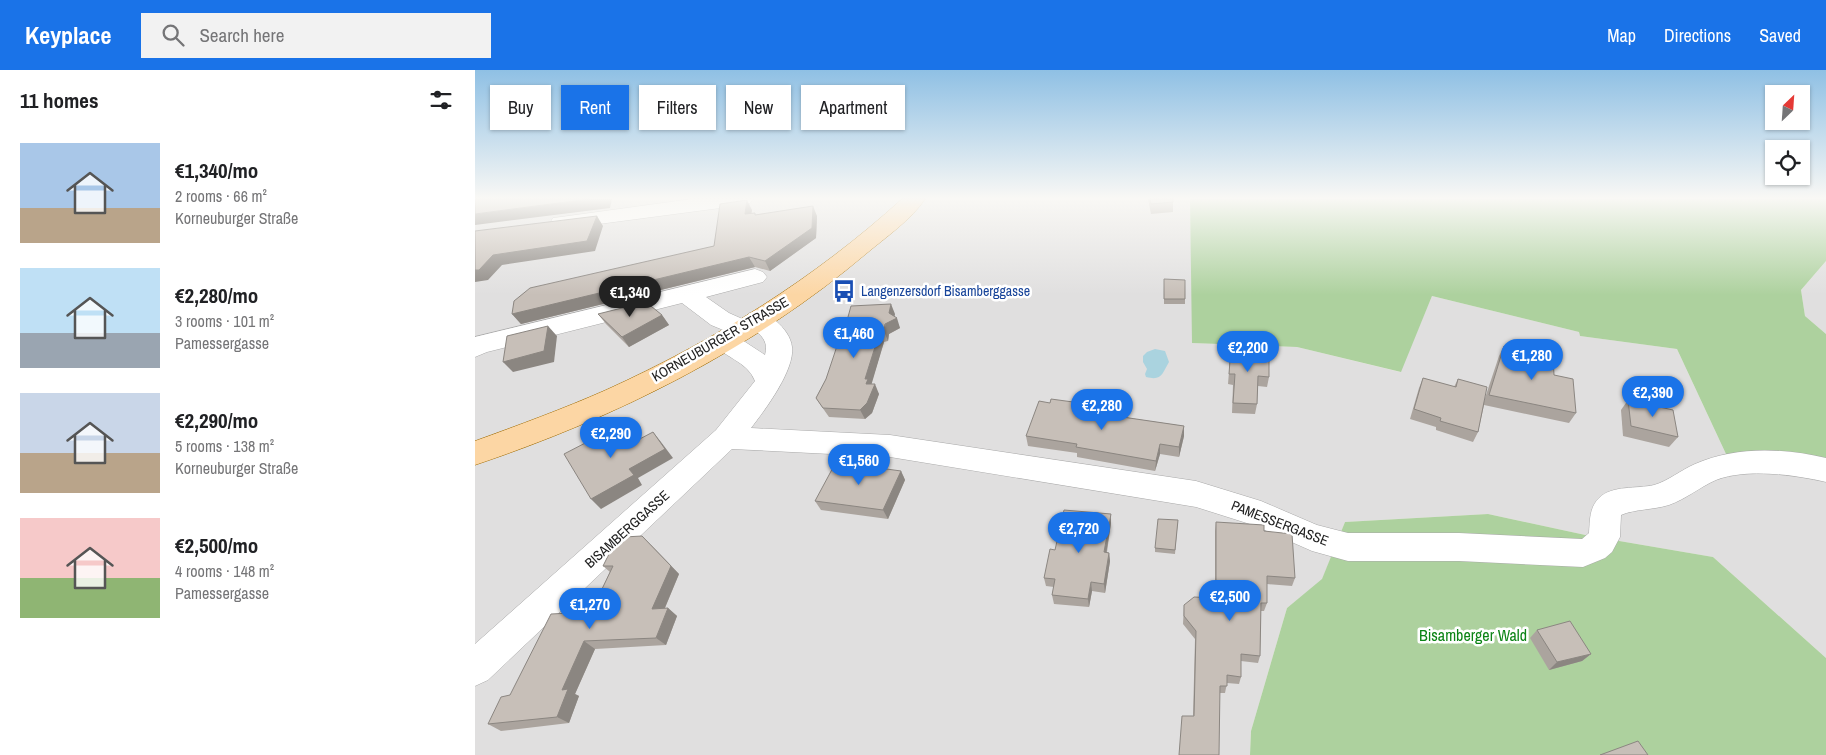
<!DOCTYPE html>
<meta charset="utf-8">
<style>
body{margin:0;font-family:"Archivo Narrow",sans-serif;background:#f2f2f2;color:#202124;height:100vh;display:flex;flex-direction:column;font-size:19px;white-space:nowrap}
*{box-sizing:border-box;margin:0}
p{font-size:16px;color:#757577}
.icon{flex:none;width:28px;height:28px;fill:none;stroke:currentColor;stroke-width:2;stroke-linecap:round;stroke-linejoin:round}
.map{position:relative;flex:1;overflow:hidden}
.drawer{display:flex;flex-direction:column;background:#fff;width:475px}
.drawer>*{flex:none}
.banner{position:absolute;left:15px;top:15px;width:475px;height:45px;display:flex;gap:10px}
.needle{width:32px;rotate:25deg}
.tools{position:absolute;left:1290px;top:15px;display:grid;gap:10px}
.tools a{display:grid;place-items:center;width:45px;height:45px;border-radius:0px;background:#fff;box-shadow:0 1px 4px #0004;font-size:25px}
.price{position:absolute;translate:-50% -42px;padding:0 11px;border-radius:18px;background:#1a73e8;color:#fff;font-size:16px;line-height:32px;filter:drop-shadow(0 1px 2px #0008)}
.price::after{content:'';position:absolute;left:50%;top:30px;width:15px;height:11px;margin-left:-8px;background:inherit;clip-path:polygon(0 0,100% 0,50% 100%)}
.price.active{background:#222;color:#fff}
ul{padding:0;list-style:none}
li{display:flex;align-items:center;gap:15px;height:125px;padding:0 20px}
li span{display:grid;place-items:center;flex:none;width:140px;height:100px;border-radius:0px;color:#555}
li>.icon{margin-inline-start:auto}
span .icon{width:60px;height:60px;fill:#fffc;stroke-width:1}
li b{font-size:21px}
h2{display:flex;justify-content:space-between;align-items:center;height:60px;padding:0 20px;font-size:21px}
.tag{padding:0 18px;border-radius:0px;background:#fff;box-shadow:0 1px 4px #0004;font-size:18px;line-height:45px}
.tag.active{background:#1a73e8;color:#fff}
header{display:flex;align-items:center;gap:30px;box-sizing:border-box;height:70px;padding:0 25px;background:#1a73e8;color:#fff}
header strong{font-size:24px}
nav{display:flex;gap:28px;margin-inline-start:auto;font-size:18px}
.search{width:350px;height:45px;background:#f2f2f2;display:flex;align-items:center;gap:12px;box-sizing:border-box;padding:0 18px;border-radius:0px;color:#757577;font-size:19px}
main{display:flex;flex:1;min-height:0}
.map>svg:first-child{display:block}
.residential{fill:#e0dfdf}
.forest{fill:#add19e}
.water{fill:#aad3df}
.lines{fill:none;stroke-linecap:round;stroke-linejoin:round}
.minor-casing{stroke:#a9a9a9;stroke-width:1}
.major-casing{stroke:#a06b00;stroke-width:1}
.minor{fill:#fff;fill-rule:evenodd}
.major{fill:#fcd6a4;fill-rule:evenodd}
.wall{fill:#aba49e}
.shaded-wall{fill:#8b8681}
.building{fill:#c7bfb8;stroke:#8b8681}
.labels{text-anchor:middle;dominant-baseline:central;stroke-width:5;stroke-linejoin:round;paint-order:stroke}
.transit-label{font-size:14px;fill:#164399;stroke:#fff;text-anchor:start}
.street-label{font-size:14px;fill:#222;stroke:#fff}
.near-park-label{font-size:16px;fill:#0c8416;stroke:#fff}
</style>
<header>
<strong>Keyplace</strong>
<div class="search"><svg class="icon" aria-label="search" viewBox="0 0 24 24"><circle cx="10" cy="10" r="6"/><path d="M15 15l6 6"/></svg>Search here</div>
<nav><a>Map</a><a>Directions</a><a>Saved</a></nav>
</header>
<main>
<section class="drawer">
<h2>11 homes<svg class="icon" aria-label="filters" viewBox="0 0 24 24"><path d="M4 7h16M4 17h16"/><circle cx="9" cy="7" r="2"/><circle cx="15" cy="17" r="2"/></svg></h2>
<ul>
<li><span style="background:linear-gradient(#a9c7e8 65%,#b9a48a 0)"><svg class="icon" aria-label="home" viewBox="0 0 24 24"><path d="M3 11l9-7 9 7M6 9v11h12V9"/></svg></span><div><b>€1,340/mo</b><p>2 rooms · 66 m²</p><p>Korneuburger Straße</p></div></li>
<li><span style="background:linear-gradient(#bfe0f5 65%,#9aa5b1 0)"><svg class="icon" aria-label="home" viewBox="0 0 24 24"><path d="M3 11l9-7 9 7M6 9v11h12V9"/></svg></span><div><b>€2,280/mo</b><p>3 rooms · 101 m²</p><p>Pamessergasse</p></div></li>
<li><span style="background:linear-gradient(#c9d6e8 60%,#b9a48a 0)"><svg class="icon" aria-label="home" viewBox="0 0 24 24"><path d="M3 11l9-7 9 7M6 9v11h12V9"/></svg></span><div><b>€2,290/mo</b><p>5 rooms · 138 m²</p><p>Korneuburger Straße</p></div></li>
<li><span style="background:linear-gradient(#f6c9c9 60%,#8fb573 0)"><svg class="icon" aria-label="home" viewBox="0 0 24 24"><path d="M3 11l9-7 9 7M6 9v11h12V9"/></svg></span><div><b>€2,500/mo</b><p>4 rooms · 148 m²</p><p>Pamessergasse</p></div></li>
</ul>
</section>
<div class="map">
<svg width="1351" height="685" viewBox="0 0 1351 685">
<rect width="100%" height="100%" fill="#f2efe9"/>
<g class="residential">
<path d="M0,129h715l3,144 104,4 103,25 32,-76 147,36 1,4 97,13 49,105 100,17v187l-113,-101 -123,-21 -102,-22 -143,8 -23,58 -35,28 -36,123 -1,24h-775z"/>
<path d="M1351,191v73l-21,-18 -4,-26z"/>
</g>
<g class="forest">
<path d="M715,129h636v62l-25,29 4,26 21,18v137l-100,-17 -49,-105 -97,-13 -1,-4 -147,-36 -31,76 -104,-25 -105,-4z"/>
<path d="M1013,444l102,22 123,21 113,101v97h-576l1,-24 36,-123 35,-29 23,-57z"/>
</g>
<path class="water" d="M680,279l10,2 4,11c-7,12 -7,19 -23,15l-1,-3 2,-5 -4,-7v-6l4,-4z"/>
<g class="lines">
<defs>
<g id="minor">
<path d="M217,129h61l-3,4 -7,2 -182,24 -8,-1 -3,-5 3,-5 8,-1z"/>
<path d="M280,199l8,3 4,5 -4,5 -57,15 23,16 18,8 -1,-2 3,-6c12,-3 18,0 27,8 8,7 15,16 16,26 3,23 -27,63 -41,81l139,7 306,46 65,20 56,24 31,8h111l123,6 7,-6c1,-12 0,-25 10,-35 13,-13 38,-9 55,-13 14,-4 27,-15 41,-21 41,-18 88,-16 131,-6v24c-31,-7 -79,-14 -110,-2 -16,7 -30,19 -47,25 -16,5 -34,4 -48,10l-1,22 -8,15 -7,6 -22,9 -124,-6h-111l-36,-10 -59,-26 -57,-18 -306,-50 -158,-8 -244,231 -13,6v-42l241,-214 39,-49c-8,-21 -33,-23 -44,-41l4,-6 9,-3 4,1 -17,-7 -29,-22 -195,49 -12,5v-20zM280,260c9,8 13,13 10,25l-29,-19 7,2 9,-3z"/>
</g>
<path id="major" d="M427,129h23c-13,20 -40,39 -58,54 -113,96 -252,165 -392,212v-24c44,-16 88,-32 131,-51 108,-49 208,-111 296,-191z"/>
</defs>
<use href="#minor" class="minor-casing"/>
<use href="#major" class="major-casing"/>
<use href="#minor" class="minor"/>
<use href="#major" class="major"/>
</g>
<g class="wall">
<path d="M673,129h25v13l-22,2z"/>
<path d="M277,140l-1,3 5,2 61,1 -1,22 -46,33 -15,-4 -234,57 -9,-10 202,-68z"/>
<path d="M689,209l21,20v5h-21z"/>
<path d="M123,244l64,1 7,10 -40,22 -23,-23z"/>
<path d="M420,244l-1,2 6,12 -11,6 -1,7 -4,1 -13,42 8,10 -7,19 -7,6 -36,-2 -7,-10 -6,-9 10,-19 14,-33z"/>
<path d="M1029,276l50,29 22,38 -7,10 -85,-18 -6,27 -5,10 -37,-12v-3l-26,-8 9,-31 4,-10 31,9 4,-8 26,22 15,-45z"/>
<path d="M756,277l38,30 -2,10 -9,-1 -1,18 -2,10 -23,-1 1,-28 -5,-1z"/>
<path d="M1153,330l50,37 -9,10 -46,-11 -2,-26z"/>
<path d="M598,332l1,5 15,2v3l95,14v10l-5,21 -19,-3 -5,17 -78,-14v-4l-49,-7 -2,-10 24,-33z"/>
<path d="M426,401l4,9 -17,39 -67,-9 -6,-9z"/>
<path d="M636,444v9l-4,29 2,1 1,8 -5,32 -13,-2 -3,16 -35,-3 -2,-9 2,-8 -8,-1 -2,-8 11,-28z"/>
<path d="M703,450l-3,34 -20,-2v-4z"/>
<path d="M741,452l48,9 31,47 -3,8 -25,-2v19l-3,8h-3l-1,45 -2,7 -17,-2v16l-2,7 -12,-1 -2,10h-5l-27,23 2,-77 -12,-15 1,-19 31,-7v-67z"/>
<path d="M176,475l28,29 -14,34h3l9,8 -11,29 -71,4 -20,45 4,2 -10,27 -68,8 -13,-7 22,-29 81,-83 19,-40 -7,-6z"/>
<path d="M1062,560l54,24 -9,7 -33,9 -19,-32z"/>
</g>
<g class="shaded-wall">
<path d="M114,129h23l-2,9 -135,17v-11z"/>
<path d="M272,130l5,10 -2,14 -5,-10z"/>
<path d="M338,136l4,10 -1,22 -46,33 -5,-10z"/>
<path d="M122,146l6,10 -8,25 -93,14 -14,15 -13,2v-12l18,-15z"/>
<path d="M274,187l6,10 -234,57 -9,-10z"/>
<path d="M416,234l4,10 -1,5 3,-1 3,10 -11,6 -1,7 -4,-10z"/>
<path d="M187,245l7,10 -40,22 -7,-10z"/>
<path d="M73,256l9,10 -3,26 -41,10 -10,-10z"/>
<path d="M405,261l4,11 -13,44 -5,-2 -1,-5z"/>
<path d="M400,314l4,10 -7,19 -7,6 -5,-9z"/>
<path d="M147,354l8,10 13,18 -9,-10z"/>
<path d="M709,356v10l-5,21v-10z"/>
<path d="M178,362l8,10 12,16 -35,20 4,7 -41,24 -10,-10 38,-30z"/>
<path d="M685,374v10l-5,17 1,-10z"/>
<path d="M426,401l4,9 -17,39 -5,-9z"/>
<path d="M636,444v9l-6,38 -1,-9z"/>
<path d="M167,466l37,38 -18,43 -9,-8z"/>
<path d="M634,483l1,8 -5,32 -1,-9z"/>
<path d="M616,512l1,9 -3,16 -1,-8z"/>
<path d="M193,538l9,8 -11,29 -10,-7z"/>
<path d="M109,571l11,8 -20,45 4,2 -10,27 -12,-6 5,-27z"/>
<path d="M1116,584l-9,7 -33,9 8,-8z"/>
</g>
<g class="building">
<path d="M0,129h114l-114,15z"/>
<path d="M675,129h23v3l-22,2z"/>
<path d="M272,130l-2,14 10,-1v2l58,-9 -1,22 -47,33 -16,-4 -237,57 2,-13 16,-13 184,-42 6,-42z"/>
<path d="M122,146l-10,25 -94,14 -14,15h-4v-39z"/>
<path d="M689,209l21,1v19h-21z"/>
<path d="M171,232l16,13 -40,22 -24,-23z"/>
<path d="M416,234l-2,9 8,5 -12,6 -1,7h-4l-15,48h3l-2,5h9l-8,19 -7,7 -37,-2 -7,-10 10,-19 11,-33h3l11,-40z"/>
<path d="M73,256l-4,25 -41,11 4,-26z"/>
<path d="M1029,276l49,10 1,19 19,4 3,34 -87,-18z"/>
<path d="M756,277l38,3v27l-11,-1 -1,28 -24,-1 2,-29h-6z"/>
<path d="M948,308l33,9 2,-8 29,8 -9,45 -38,-11 1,-3 -27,-9z"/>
<path d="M576,329l22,3 -1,5 17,2 -1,3 96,14 -5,21 -19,-3 -4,17 -80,-14 1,-3 -51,-8 13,-35 11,2z"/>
<path d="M1153,330l45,10 5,27 -47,-11z"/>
<path d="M147,354l12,18 19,-10 12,17 -36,20 5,6 -43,24 -27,-45z"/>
<path d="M361,392l65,9 -18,39 -68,-9z"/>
<path d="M589,440l47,4 -7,38 5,1 -5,31 -13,-2 -3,17 -36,-4 3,-16 -11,-1 6,-29 5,1z"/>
<path d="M683,449l20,1 -3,30 -20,-2z"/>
<path d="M741,452l48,3v6l28,3 3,44 -28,-2v27h-6l-1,53 -19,-2v23l-14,-2v11h-7l-1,69h-40l3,-39h12l2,-85 -12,-15v-11l10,-8 22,1z"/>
<path d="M167,466l29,30 -19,43 16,-1 -12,30 -72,3 -22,49 6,-1 -11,28 -69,7 13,-27 9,-2 41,-81 40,-2 22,-46h-10l9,-18 12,-11z"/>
<path d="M1095,551l21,33 -34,8 -20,-32z"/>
<path d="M1163,671l10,14h-48z"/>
</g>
<linearGradient id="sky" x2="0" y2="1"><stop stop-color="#8fc0e4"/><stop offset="0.57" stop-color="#f9f8f5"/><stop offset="1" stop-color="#f9f8f5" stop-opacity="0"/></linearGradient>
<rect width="1351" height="225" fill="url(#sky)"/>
<defs>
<symbol id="bus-bare" viewBox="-9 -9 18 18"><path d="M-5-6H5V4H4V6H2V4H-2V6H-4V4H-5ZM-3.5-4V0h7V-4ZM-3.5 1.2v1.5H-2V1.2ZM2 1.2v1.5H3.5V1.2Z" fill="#1a4fb4" stroke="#fff" stroke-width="2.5" paint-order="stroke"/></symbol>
</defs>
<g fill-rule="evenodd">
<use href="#bus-bare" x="353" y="205" width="32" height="32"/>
</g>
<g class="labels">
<g class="transit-label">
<text x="386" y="221">Langenzersdorf Bisamberggasse</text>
</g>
<g class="street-label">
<text transform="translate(245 269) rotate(-30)">KORNEUBURGER STRASSE</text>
<text transform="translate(805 453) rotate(21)">PAMESSERGASSE</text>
<text transform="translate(152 459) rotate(-42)">BISAMBERGGASSE</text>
</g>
<g class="near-park-label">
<text x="998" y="565">Bisamberger Wald</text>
</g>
</g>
</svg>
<div class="tools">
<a><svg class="needle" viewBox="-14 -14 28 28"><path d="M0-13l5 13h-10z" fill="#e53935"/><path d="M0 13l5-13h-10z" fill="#757577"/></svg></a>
<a><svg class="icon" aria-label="locate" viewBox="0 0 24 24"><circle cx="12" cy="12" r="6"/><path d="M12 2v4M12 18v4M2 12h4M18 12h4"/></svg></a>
</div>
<b class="price active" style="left:155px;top:248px">€1,340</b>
<b class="price" style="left:379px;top:289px">€1,460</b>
<b class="price" style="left:773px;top:303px">€2,200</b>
<b class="price" style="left:1057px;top:311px">€1,280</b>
<b class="price" style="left:1178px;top:348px">€2,390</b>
<b class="price" style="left:627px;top:361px">€2,280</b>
<b class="price" style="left:136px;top:389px">€2,290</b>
<b class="price" style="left:384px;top:416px">€1,560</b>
<b class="price" style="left:604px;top:484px">€2,720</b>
<b class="price" style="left:755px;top:552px">€2,500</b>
<b class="price" style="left:115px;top:560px">€1,270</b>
<div class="banner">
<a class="tag">Buy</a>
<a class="tag active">Rent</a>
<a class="tag">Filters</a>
<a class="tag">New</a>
<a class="tag">Apartment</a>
</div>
</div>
</main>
